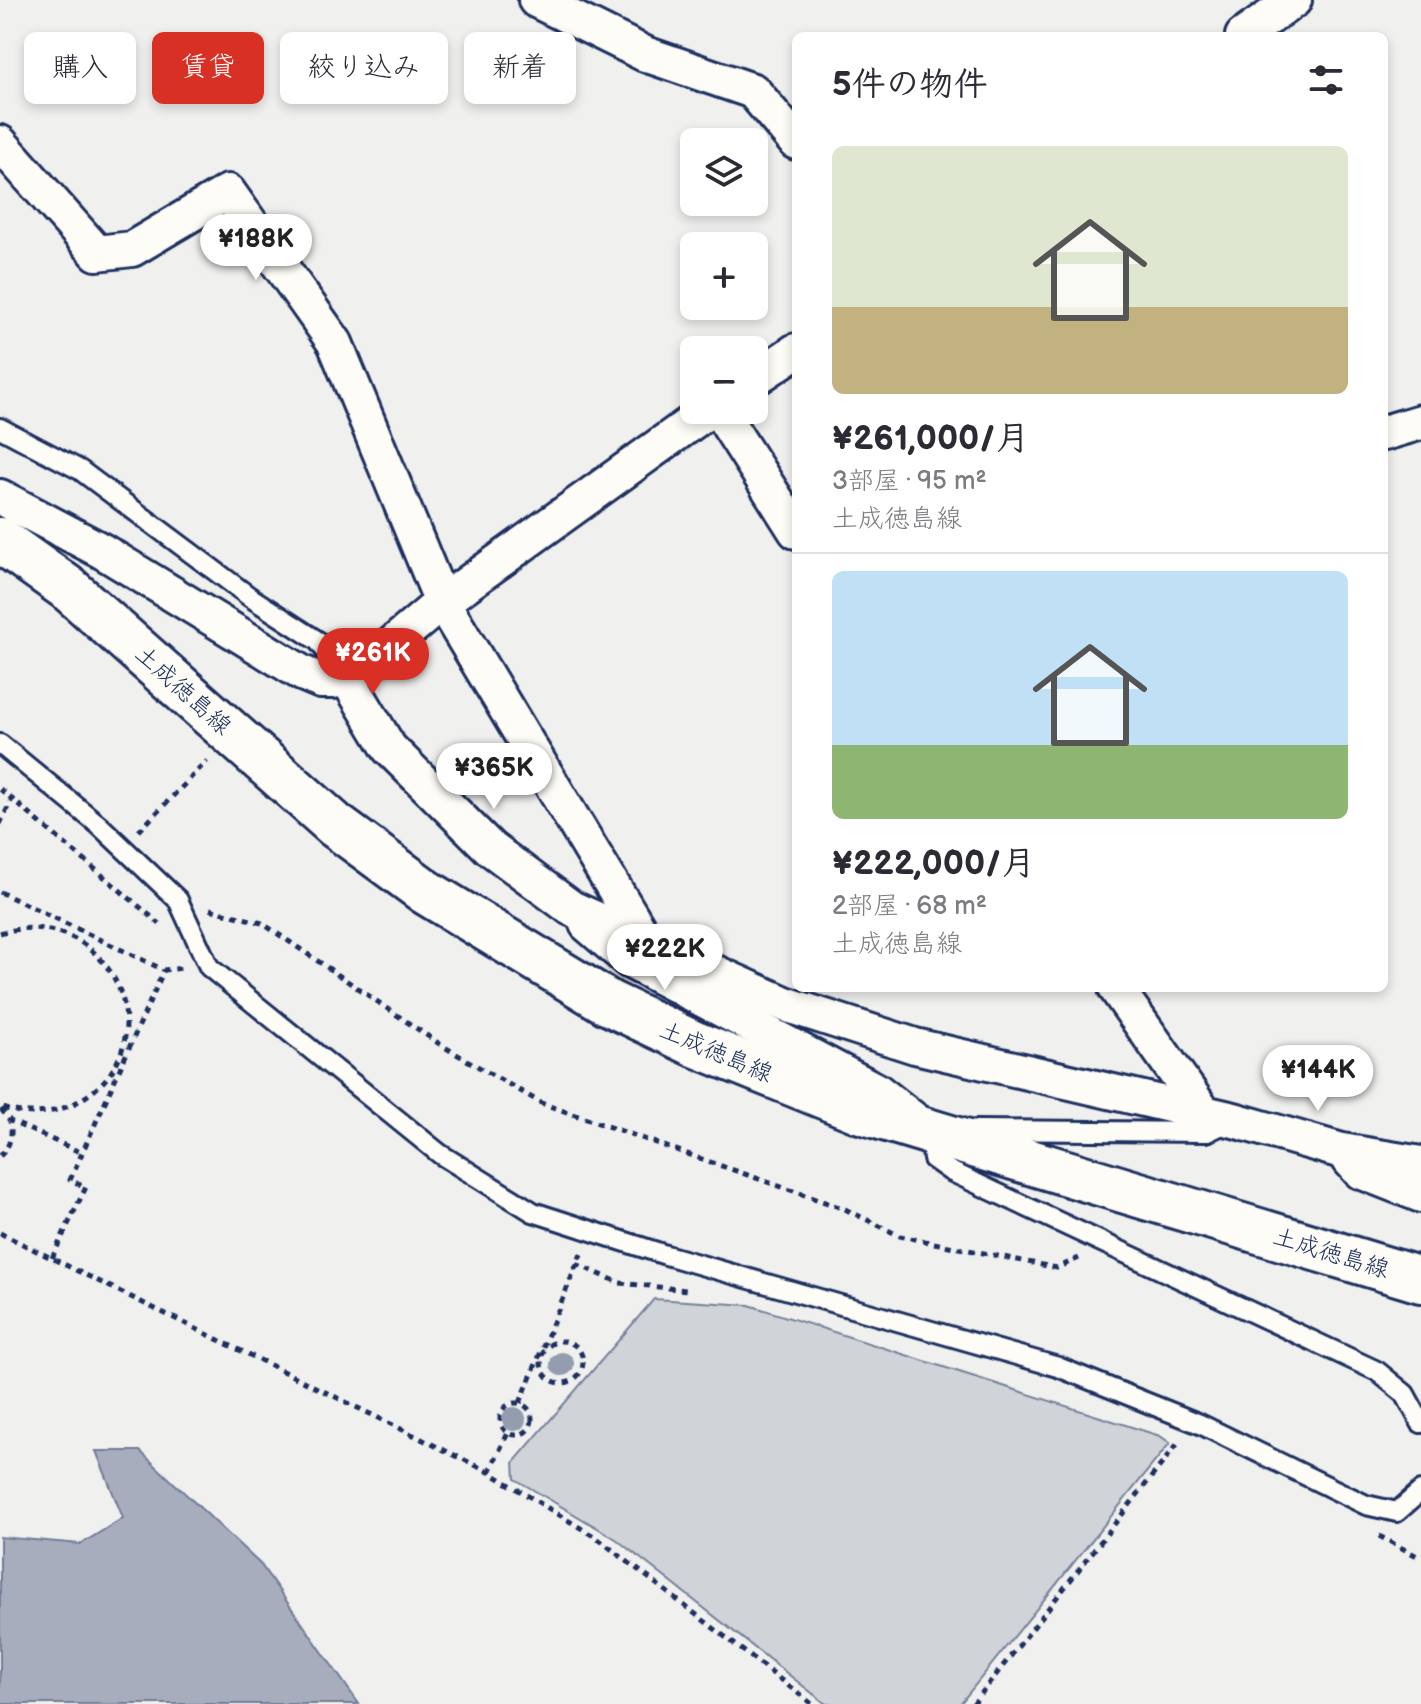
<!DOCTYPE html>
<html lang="ja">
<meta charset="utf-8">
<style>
body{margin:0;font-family:"Balsamiq Sans","Klee One",sans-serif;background:#f2f2f3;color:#2b2b33;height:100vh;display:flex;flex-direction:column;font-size:30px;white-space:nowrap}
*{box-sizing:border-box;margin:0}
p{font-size:26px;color:#7c7c81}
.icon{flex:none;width:44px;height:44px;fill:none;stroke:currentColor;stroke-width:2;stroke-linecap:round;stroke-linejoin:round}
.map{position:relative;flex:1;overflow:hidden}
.side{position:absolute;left:792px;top:32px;width:596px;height:960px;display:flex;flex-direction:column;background:#fff;border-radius:12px;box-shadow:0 4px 12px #0003}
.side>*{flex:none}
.guide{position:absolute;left:24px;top:32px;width:648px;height:72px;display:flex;gap:16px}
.controls{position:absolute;left:680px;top:128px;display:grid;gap:16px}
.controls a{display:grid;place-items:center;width:88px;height:88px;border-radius:12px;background:#fff;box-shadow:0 4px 12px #0003;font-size:40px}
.price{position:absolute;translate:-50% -68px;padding:0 18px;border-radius:28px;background:#fff;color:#222;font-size:26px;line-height:52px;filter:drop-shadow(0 2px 4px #0008)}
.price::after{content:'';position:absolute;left:50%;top:48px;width:24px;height:18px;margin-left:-12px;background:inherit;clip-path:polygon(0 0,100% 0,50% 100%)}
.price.selected{background:#d93025;color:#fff}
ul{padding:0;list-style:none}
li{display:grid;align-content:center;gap:16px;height:424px;padding:0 40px}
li+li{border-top:2px solid #e1e1e2}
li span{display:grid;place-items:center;height:248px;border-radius:12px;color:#555}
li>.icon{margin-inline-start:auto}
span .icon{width:144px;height:144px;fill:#fffc;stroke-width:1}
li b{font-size:34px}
h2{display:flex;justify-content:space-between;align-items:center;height:96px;padding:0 40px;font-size:34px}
.pill{padding:0 28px;border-radius:12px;background:#fff;box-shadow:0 4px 12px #0003;font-size:28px;line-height:72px}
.pill.selected{background:#d93025;color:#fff}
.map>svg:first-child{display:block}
.green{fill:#d0d3d8;stroke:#76819b;stroke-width:2}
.water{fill:#a7adbd;stroke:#6f7b97;stroke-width:2}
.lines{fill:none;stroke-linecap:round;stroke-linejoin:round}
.lane-casing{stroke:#1b2f5e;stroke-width:24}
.street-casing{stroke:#1b2f5e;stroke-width:40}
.secondary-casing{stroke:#1b2f5e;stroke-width:50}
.path{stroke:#1b2f5e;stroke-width:5;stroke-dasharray:6 6;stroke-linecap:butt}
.lane{stroke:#fdfcf7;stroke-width:18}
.street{stroke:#fdfcf7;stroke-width:34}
.secondary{stroke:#fdfcf7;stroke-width:44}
.tree{fill:#949caf}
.labels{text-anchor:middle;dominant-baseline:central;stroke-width:6;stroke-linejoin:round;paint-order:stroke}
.street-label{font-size:24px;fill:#1b2f5e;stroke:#fdfcf7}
</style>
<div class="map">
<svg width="1421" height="1704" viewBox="0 0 1421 1704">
<rect width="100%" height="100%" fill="#f0f0ee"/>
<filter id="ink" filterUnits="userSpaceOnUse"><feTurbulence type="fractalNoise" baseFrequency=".0125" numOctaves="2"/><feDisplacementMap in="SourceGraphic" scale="16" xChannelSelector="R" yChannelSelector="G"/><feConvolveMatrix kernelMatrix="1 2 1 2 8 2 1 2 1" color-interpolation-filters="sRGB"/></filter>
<g filter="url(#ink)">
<path class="green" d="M654,1299l95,6 411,131 10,7 -210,261h-134l-210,-165 -101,-60 -1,-17z"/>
<path class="water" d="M96,1451h44l121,114 98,139h-359v-167l81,7 42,-26z"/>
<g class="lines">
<defs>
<g id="lane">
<path d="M0,428l80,42 170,127 68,44 29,37"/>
<path d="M0,744l99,81 79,75 31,67 231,187 93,58 133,43 392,112 142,57 166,81 31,7 24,-21"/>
<path d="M976,1130l231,2 21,-10"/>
<path d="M930,1133l3,26 17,12 427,200 28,23 16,29"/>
</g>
<g id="street">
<path d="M536,0l109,54 108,37 43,51"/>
<path d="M1243,36l51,-36"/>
<path d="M0,143l97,110 35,-4 96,-57 107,151 107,259 202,336"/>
<path d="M754,379l42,-28"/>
<path d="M719,410l77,121"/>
<path d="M1384,433l37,-11"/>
<path d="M0,497l102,54 200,122 19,8h13l30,-13 78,-66 267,-192"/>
<path d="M347,678l42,70 101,100 81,60 214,96 130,42 319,74 108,31 79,13"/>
<path d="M587,924l43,37 247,130 41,32"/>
<path d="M1116,988l88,125"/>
<path d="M1350,1160l10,11 61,24"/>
</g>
<path id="secondary" d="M0,540l69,49 266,236 91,67 183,111 86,41 166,67 560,169"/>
</defs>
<use href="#lane" class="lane-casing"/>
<use href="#street" class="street-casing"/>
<use href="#secondary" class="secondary-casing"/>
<g class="path">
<path d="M0,789l160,135"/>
<path d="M0,824l12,-25"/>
<path d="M139,831l68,-70"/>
<path d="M0,892l164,78 20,-2"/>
<path d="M210,909l52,14 179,122 100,58 304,106 55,27 157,32 22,-10"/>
<path d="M0,933c110,-33 177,114 77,169 -24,13 -51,14 -77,5"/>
<path d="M1,1109l9,12 72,32"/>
<path d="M0,1156c10,-10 13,-20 10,-35"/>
<path d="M0,1233l489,239 108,66 215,166"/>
<path d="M52,1258l34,-71 -16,-7 94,-210"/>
<path d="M576,1264l44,19 67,7"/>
<circle cx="562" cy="1362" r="21"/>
<circle cx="516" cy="1419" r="16"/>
<path d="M520,1403l61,-149"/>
<path d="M489,1472l19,-39"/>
<path d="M1379,1536l42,22"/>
<path d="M973,1704l206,-262"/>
</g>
<use href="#lane" class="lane"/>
<use href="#street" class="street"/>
<use href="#secondary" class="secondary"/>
</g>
<g class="tree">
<circle cx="562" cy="1364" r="12"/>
<circle cx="514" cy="1419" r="12"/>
</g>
</g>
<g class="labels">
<g class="street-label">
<text transform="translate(183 690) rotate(42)">土成徳島線</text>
<text transform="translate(716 1052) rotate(23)">土成徳島線</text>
<text transform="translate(1331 1253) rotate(17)">土成徳島線</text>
</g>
</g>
</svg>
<div class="controls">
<a><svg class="icon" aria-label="layers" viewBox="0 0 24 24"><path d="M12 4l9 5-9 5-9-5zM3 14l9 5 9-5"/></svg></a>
<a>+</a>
<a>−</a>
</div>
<b class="price" style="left:256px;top:282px">¥188K</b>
<b class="price selected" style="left:373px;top:696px">¥261K</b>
<b class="price" style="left:494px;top:811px">¥365K</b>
<b class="price" style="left:665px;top:992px">¥222K</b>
<b class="price" style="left:1318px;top:1113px">¥144K</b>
<div class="guide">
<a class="pill">購入</a>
<a class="pill selected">賃貸</a>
<a class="pill">絞り込み</a>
<a class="pill">新着</a>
</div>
<section class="side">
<h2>5件の物件<svg class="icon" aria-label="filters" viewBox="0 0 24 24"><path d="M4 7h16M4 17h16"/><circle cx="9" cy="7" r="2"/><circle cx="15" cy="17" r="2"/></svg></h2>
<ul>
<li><span style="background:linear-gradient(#dfe7d0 65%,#c2b280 0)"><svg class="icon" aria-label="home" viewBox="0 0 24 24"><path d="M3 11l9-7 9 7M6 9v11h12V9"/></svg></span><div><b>¥261,000/月</b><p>3部屋 · 95 m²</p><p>土成徳島線</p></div></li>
<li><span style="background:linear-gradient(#bfe0f5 70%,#8fb573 0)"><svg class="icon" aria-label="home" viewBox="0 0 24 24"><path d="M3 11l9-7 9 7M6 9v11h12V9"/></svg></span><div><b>¥222,000/月</b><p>2部屋 · 68 m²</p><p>土成徳島線</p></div></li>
</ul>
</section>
</div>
